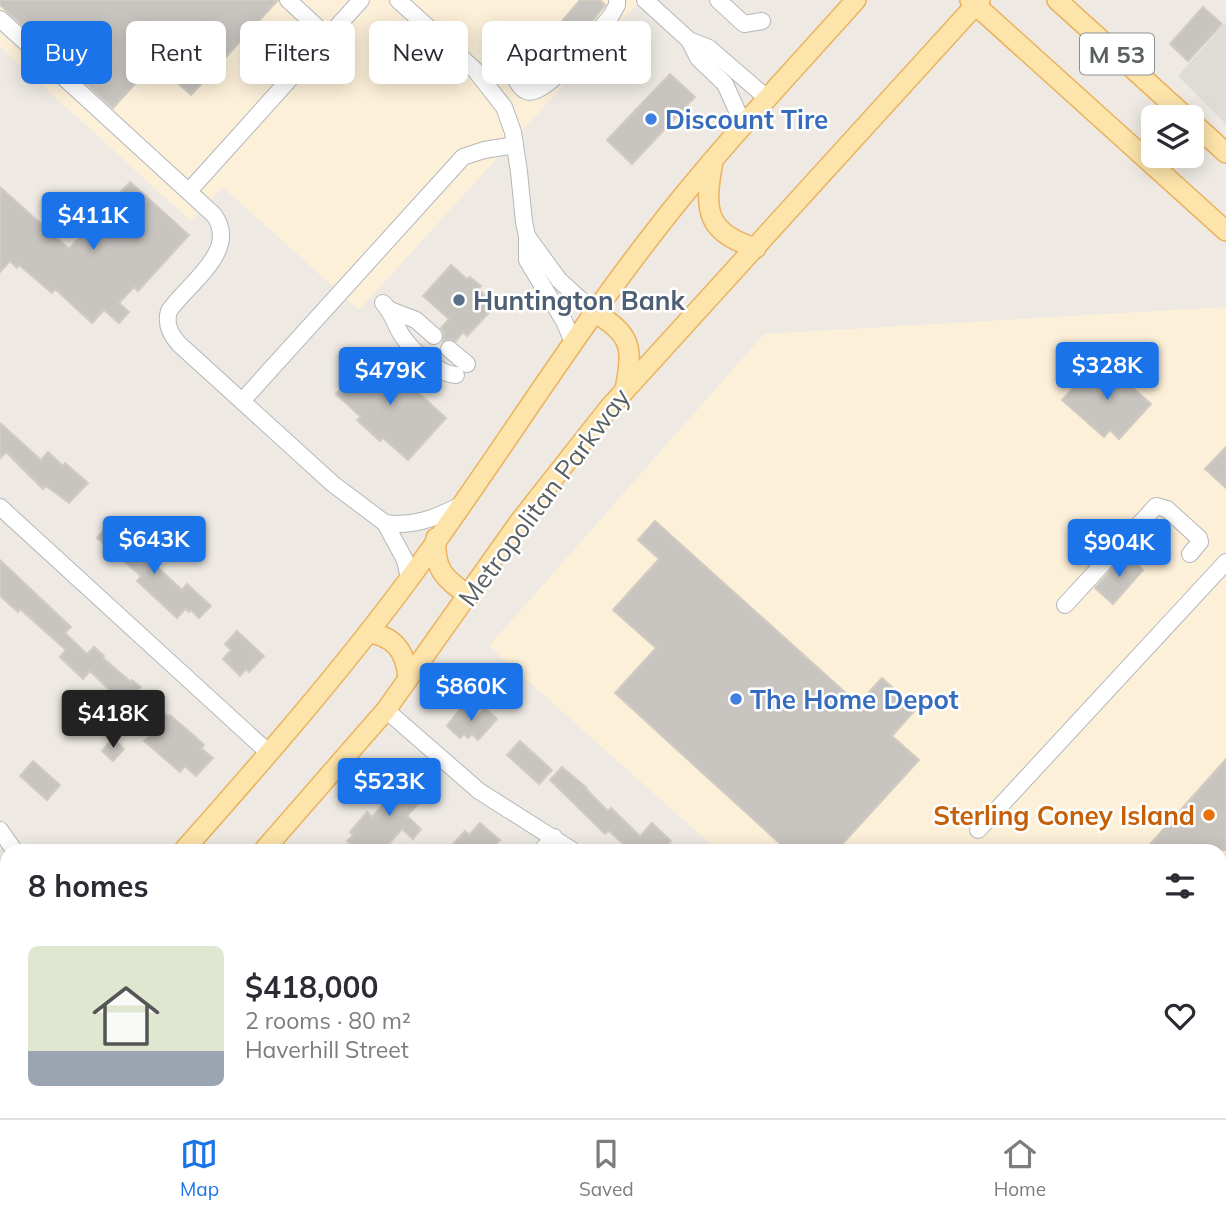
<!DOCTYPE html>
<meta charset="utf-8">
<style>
body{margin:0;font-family:Mulish,sans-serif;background:#f2f2f3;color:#2b2b33;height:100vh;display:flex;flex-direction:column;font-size:26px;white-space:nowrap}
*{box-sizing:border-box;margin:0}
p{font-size:23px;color:#7c7c81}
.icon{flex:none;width:38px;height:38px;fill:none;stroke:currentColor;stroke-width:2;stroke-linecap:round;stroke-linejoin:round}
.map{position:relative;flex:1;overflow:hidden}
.details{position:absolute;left:0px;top:844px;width:1227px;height:275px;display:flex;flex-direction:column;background:#fff;border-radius:21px 21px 0 0;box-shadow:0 4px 18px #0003}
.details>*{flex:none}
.banner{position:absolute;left:21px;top:21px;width:700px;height:63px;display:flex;gap:14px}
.fabs{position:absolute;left:1141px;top:105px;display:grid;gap:14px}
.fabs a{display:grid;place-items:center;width:63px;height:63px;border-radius:10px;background:#fff;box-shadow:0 4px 18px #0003;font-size:35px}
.price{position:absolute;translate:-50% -60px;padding:0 16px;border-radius:7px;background:#1a73e8;color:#fff;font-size:23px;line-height:46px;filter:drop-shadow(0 2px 4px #0008)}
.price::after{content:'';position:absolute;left:50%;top:42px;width:21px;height:16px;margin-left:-10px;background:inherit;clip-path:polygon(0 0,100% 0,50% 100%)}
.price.current{background:#222;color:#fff}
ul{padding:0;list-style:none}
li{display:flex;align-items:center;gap:21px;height:175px;padding:0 28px}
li+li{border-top:2px solid #e1e1e2}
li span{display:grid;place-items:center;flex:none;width:196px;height:140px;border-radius:10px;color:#555}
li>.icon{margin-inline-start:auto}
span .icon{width:84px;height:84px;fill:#fffc;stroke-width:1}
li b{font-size:30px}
h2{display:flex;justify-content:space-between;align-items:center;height:84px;padding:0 28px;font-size:30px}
.chip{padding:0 24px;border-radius:10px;background:#fff;box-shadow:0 4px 18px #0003;font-size:24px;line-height:63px}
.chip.current{background:#1a73e8;color:#fff}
.tab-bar{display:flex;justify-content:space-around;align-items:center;height:98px;border-top:2px solid #e1e1e2;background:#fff;font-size:19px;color:#7c7c81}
.tab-bar a{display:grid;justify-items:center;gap:4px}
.tab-bar .current{color:#1a73e8}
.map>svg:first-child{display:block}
.commercial{fill:#fcf0d9}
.industrial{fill:#dfdcd8}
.building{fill:#c8c5c0;stroke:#d2cbc2;stroke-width:2}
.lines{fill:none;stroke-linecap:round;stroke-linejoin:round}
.minor-casing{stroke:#b4b7ba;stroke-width:18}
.major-casing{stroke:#ecb25e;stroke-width:22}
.path{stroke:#9bc8a2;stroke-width:2.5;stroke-dasharray:7 3.5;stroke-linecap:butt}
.minor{stroke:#fff;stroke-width:16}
.major{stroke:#fce4aa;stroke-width:19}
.shop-dot{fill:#3f7fe0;stroke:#fff;stroke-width:2.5}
.service-dot{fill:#5c6f8a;stroke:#fff;stroke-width:2.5}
.food-dot{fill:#e8710a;stroke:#fff;stroke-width:2.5}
.labels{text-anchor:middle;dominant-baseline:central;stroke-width:5;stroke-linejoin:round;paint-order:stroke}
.shield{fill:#fff;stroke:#8c9092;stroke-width:2}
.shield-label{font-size:24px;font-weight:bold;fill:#5b6063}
.shop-label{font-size:26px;font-weight:bold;fill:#366cbe;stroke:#fff;text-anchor:start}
.service-label{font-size:26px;font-weight:bold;fill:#4e5e75;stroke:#fff;text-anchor:start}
.street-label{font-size:26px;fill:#5b6063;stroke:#fff}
.food-label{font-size:26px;font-weight:bold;fill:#c56008;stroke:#fff;text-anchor:end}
</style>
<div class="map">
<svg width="1226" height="1118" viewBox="0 0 1226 1118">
<rect width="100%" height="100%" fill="#eeeae3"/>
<g class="commercial">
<path d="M0,0h641l-282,310 -136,-123 -32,34 -191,-174z"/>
<path d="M1226,307v629l-6,7v-93h-503l-228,-204 275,-312z"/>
<path d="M1008,1111h63l-6,7h-49z"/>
</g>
<path class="industrial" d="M1226,22v102l-48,-48z"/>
<g class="building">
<path d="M0,0h278l-87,95 -36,-33 -42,46 -113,-103z"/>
<path d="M580,0h20l5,5 -25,31 -17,-16z"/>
<path d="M1203,7l19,17 -34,37 -18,-17z"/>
<path d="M670,74l25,23 -63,67 -25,-24z"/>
<path d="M130,182l59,53 -51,56 -4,-4 -15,16 10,9 -10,11 -15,-13 -12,13 -37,-34 -3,4 -33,-28 -2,3 -7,-7 -10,11v-85l69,62z"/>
<path d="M451,265l16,14 3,-2 11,9 -3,3 18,16 -29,31 -4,-4 -7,9 -6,-2 -7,2 1,-8 -3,-5 8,-9 -26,-23z"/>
<path d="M374,352l72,66 -38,42 -25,-22 -3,3 -23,-21 4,-3 -25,-23z"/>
<path d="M1110,367l41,37 -32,35 -9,-9 -6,7 -42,-37 29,-31z"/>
<path d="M0,423l41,37 7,-8 15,14 2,-3 23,20 -19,20 -23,-17 -3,3 -37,-37 -6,6z"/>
<path d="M1226,447v41l-21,-19z"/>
<path d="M655,521l203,183 24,-26 34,31 -24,27 27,24 -82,90h-50l-172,-157 41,-45 -43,-38 46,-51 -21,-19z"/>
<path d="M110,523l72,67 5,-6 24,22 -12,12 -8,-8 -2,2 -4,-3 -8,9 -40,-37 4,-5 -44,-38z"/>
<path d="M1126,554l17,16 -30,34 -18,-16z"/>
<path d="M0,560l71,67 -6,6 22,21 7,-7 10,9 -1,2 28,24 1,-2 9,7 -16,18 -35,-34 -7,8 -23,-22 6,-7 -46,-41 -2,3 -18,-16z"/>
<path d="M237,631l27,25 -15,16 -3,-3 -6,7 -17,-17 8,-9 -6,-6z"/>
<path d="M463,705l13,12 9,-9 12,11 -19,21 -6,-6 -4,4 -4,-4 -4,4 -13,-12z"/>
<path d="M154,709l6,6 3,-3 5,5 2,-2 22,19 12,11 -3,3 12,10 -17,18 -11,-10 -5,6 -36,-31 6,-5 -11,-10z"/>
<path d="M113,738l11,11 -11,12 -11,-10z"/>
<path d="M520,741l32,29 -13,14 -32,-29z"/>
<path d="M1226,759v91h-81z"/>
<path d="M33,761l27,24 -13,15 -27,-24z"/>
<path d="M562,767l25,21 -1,1 22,22 3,-3 29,28 12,-13 19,18 -9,9h-32l-21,-19 -4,3 -55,-54z"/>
<path d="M405,772l11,10 -3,4 12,10 -18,20 14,13 -8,10 -11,-10 -19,21 -7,-6 -5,6h-14l-10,-9 6,-6 -3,-3 17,-20 5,5 27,-31 -3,-3z"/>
<path d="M480,823l20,17 -9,10h-31l-7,-6 12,-13 4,4z"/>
</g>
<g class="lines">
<defs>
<g id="minor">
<path d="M288,0l40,37"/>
<path d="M398,0l77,70 29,37 9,25 6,40 5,50 3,14v24l37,61 9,21"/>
<path d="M645,0l44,40 20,8 59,51"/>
<path d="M718,0l26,24 18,-3"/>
<path d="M0,19l214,196c26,36 -27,69 -45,96 -4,13 1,23 10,33l154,140 52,39 20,37 4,18"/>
<path d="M689,40l9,18 27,26 19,42"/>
<path d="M496,58c6,5 12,10 16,16 5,6 7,14 14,17 18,9 72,-61 85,-75l6,-11v-5"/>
<path d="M516,79c7,-1 15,-2 21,-7 12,-10 24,-33 41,-20"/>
<path d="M189,191l172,-191"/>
<path d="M527,236l32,44 35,32"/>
<path d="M383,303c10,10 12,23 20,34 9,14 36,37 53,38"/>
<path d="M390,310l26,10 18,16"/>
<path d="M449,349l18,15"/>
<path d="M242,401l221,-244 21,-7 31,-5"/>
<path d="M0,507l269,246"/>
<path d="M385,523c28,4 50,-5 74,-17"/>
<path d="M1065,605l91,-99 11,3 32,29 1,4 -10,12"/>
<path d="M386,710l93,81 93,59"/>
<path d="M0,830l14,20"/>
<path d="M978,830l248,-268"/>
<path d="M542,850l12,-13"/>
<path d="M1222,950l4,4"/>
<path d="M560,1111l7,7"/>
<path d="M862,1111l8,7"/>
<path d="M1164,1111l8,7"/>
</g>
<g id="major">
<path d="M970,0l256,231"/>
<path d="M1057,0l129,117"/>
<path d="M1192,122l34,31"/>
<path d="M713,162c-9,47 -8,71 43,86"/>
<path d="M594,312c37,22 40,35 31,77"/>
<path d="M436,538c-2,32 8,40 33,58"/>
<path d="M368,633c28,3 38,20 40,46"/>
<path d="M184,850c77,-87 153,-174 223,-268 84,-114 158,-235 245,-347 63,-82 135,-158 204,-235"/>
<path d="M264,850l122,-140 134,-189 89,-113 371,-408"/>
<path d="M0,1060l7,-8"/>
<path d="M27,1118l6,-7"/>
</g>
</defs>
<use href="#minor" class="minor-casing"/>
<use href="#major" class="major-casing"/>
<g class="path">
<path d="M1220,995l6,-11"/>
<path d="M1220,1047l6,4"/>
<path d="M1220,1067l3,-3 3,2"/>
<path d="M1115,1113l1,-2"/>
<path d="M1082,1118l6,-7"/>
<path d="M1130,1118l4,-7"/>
<path d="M1205,1118l4,-7"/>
</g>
<use href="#minor" class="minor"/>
<use href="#major" class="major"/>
</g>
<g class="shop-dot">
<circle cx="651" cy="119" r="7"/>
<circle cx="736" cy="699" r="7"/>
</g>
<circle class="service-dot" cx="459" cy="300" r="7"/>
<circle class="food-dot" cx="1209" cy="815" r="7"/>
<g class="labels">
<rect class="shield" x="1080" y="33.5" width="74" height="41" rx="5"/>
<g class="shield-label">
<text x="1117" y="54">M 53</text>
</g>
<g class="shop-label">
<text x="665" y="119">Discount Tire</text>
<text x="750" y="699">The Home Depot</text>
</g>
<g class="service-label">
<text x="473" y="300">Huntington Bank</text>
</g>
<g class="street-label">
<text transform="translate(544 497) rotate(-53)">Metropolitan Parkway</text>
</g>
<g class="food-label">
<text x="1195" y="815">Sterling Coney Island</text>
</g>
</g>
</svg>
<div class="fabs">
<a><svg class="icon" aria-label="layers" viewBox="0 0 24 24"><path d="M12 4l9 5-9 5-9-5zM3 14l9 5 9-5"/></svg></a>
</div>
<b class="price" style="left:93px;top:252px">$411K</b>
<b class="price" style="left:1107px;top:402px">$328K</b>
<b class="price" style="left:390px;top:407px">$479K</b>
<b class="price" style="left:154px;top:576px">$643K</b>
<b class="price" style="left:1119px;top:579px">$904K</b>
<b class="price" style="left:471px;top:723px">$860K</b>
<b class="price current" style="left:113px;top:750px">$418K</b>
<b class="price" style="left:389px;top:818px">$523K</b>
<div class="banner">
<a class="chip current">Buy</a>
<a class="chip">Rent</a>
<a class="chip">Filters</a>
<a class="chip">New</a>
<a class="chip">Apartment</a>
</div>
<section class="details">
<h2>8 homes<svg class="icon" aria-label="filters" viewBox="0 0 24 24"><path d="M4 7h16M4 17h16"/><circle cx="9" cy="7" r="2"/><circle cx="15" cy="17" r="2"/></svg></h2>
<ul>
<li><span style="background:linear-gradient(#dfe7d0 75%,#9aa5b1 0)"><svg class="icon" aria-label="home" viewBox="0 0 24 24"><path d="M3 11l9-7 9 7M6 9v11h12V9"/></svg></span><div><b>$418,000</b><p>2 rooms · 80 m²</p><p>Haverhill Street</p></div><svg class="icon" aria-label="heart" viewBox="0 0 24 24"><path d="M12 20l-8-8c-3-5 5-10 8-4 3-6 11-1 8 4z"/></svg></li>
</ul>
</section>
</div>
<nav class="tab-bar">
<a class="current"><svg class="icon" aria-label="map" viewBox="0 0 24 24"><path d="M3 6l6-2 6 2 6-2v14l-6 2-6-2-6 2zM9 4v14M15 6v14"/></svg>Map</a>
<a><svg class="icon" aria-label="saved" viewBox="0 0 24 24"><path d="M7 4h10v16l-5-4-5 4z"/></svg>Saved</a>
<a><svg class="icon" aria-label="home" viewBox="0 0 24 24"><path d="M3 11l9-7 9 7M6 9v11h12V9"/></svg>Home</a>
</nav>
